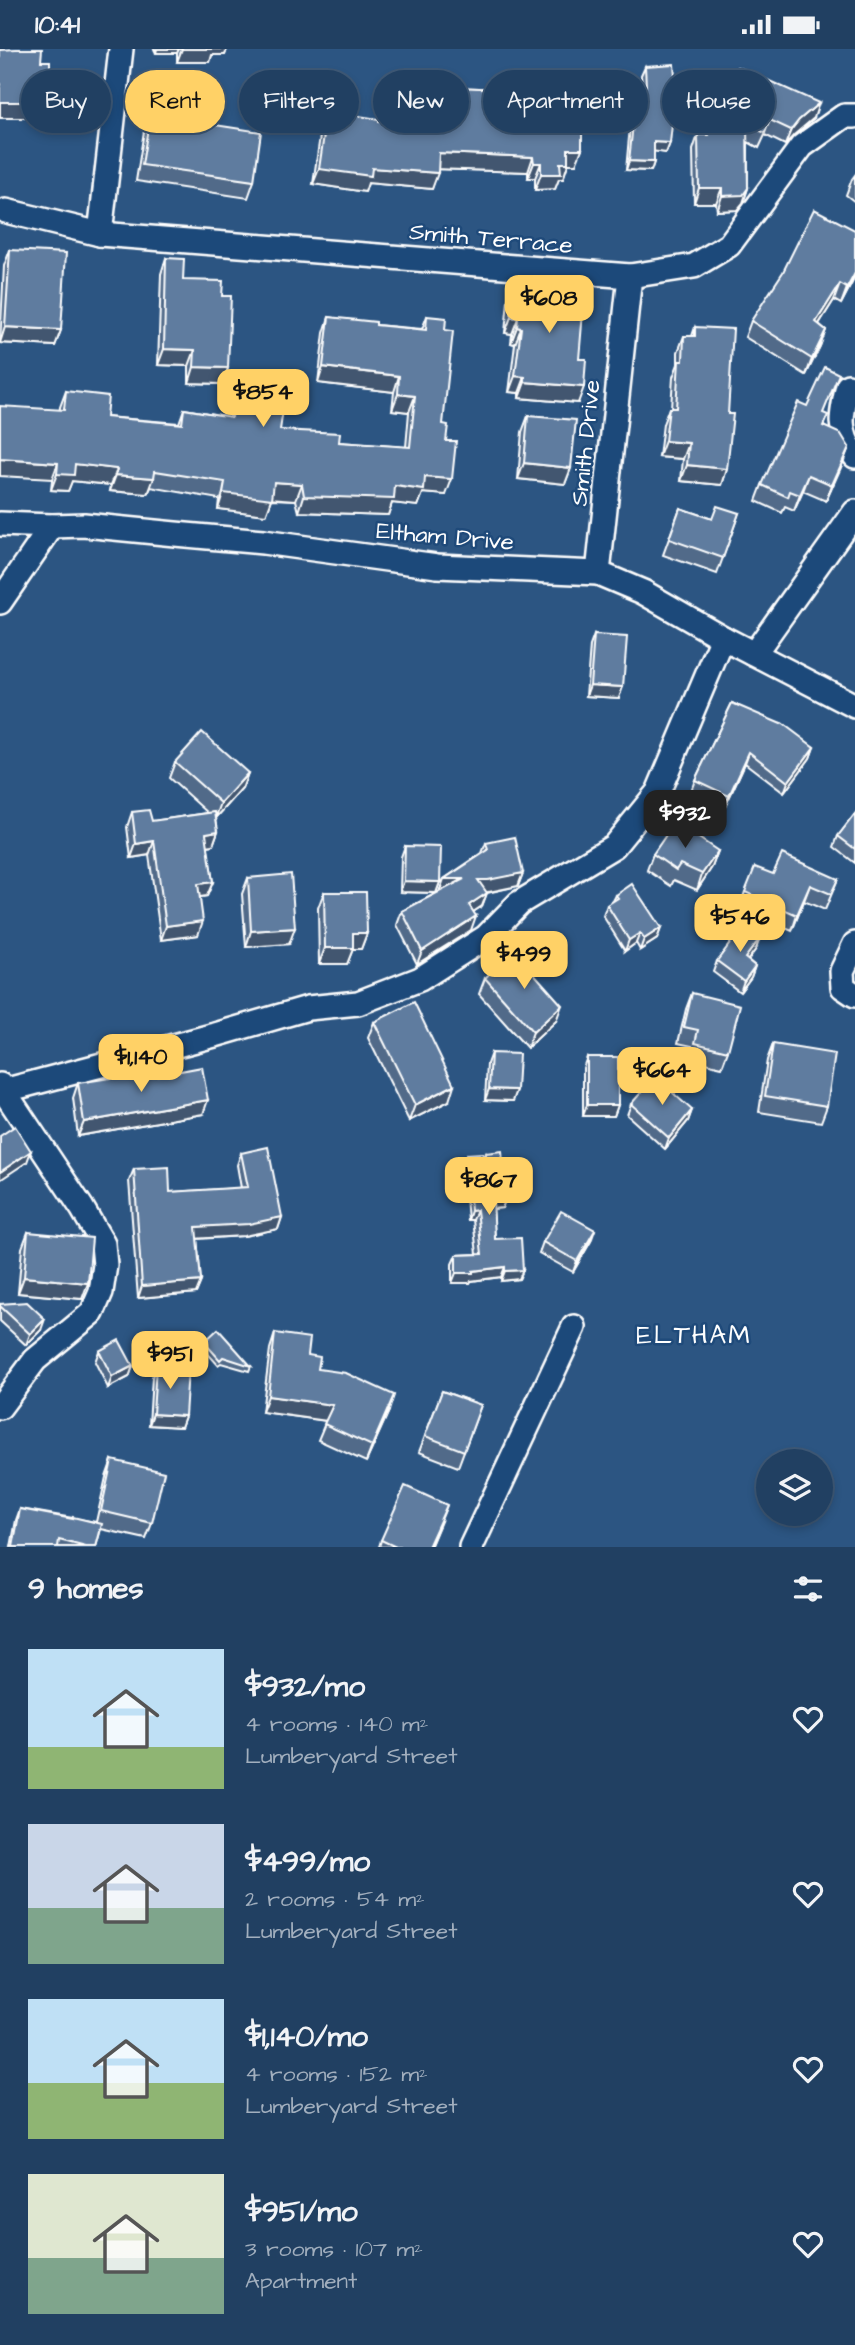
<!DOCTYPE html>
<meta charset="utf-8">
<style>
body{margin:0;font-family:"Architects Daughter",sans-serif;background:#294768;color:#f1f3f6;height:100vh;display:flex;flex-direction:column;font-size:26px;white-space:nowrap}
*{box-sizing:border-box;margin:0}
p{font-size:23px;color:#a2afbe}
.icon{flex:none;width:38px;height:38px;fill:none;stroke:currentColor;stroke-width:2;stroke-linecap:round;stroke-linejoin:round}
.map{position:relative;height:1498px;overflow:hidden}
.details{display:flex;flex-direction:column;background:#214062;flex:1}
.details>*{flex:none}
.top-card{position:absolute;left:21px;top:21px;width:814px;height:63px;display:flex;gap:14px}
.tools{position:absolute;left:756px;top:1400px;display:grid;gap:14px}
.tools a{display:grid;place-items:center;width:77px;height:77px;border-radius:50%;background:#214062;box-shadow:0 4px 10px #0003,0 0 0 2px #3e5977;font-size:35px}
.price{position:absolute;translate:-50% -60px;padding:0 16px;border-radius:14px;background:#ffd166;color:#111;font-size:23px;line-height:46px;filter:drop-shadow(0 2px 4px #0008)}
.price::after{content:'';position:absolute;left:50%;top:42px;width:21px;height:16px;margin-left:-10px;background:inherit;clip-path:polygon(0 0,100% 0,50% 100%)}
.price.active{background:#222;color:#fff}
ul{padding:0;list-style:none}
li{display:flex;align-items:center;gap:21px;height:175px;padding:0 28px}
li span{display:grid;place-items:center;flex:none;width:196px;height:140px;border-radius:0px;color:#555}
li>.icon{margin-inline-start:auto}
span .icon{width:84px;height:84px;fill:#fffc;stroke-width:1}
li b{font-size:30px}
h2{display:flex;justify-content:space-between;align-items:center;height:84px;padding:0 28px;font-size:30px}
.chip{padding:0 24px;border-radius:32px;background:#214062;box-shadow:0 4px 10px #0003,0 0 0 2px #3e5977;font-size:24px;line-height:63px}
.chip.active{background:#ffd166;color:#111}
.status{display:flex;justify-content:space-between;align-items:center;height:49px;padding:0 35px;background:#214062;direction:ltr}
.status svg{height:19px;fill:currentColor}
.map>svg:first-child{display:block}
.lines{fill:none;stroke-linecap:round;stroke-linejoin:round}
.street-casing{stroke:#fff;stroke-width:28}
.street{stroke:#1f4a7a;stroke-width:23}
.wall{fill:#516b89;stroke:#fff;stroke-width:2}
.shaded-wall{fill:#42576f;stroke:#fff;stroke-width:2}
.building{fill:#5e7c9f;stroke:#fff;stroke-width:2}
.labels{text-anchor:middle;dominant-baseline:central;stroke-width:5;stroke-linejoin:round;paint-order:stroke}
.street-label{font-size:24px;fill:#fff;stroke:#1f4a7a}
.neighbourhood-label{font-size:26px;letter-spacing:2px;fill:#fff;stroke:#1f4a7a}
</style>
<div class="status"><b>10:41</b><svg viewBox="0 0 49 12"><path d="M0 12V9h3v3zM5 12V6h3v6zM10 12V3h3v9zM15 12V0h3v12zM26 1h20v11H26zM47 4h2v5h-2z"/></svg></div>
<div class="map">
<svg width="855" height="1498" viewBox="0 0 855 1498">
<rect width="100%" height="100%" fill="#2c5582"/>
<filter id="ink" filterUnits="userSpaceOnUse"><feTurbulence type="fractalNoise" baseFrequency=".0143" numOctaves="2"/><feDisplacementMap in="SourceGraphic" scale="14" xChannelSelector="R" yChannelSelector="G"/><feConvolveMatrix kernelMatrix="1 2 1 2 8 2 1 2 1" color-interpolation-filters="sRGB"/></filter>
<g filter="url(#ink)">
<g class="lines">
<defs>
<g id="street">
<path d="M6,162l94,23 530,42 64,-10 35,-21 73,-99 42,-30h11"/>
<path d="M100,185l21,-185"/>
<path d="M848,337c-7,29 -11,45 7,70"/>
<path d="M0,475l52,2 32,-1 91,9 88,8 174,24 161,7 45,19 80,46 132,68"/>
<path d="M598,524l32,-297"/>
<path d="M0,553l52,-76"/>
<path d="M754,605l101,-142"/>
<path d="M855,895l-13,27 1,16 12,8"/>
<path d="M0,1036l82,123 21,36 2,21 -4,27 -9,21 -57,47 -35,47"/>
<path d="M3,1042l212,-56 93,-27 50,-5 62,-24 66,-42 33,-34 95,-57 44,-54 65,-154"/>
<path d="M471,1498l103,-220"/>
</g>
</defs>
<use href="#street" class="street-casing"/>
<use href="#street" class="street"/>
</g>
<g class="wall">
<path d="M154,0h73l-2,6h-13l-2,7h-33v-9h-21z"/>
<path d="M645,17l25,77 -4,10 -12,-2v11l-3,9 -25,-1 5,-55 -31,-5 3,-21 4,-10 35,6 -1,-10z"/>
<path d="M738,18l76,51 -20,17 -9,10 -20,-10 -6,13 -11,-6v46l-5,15 -6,7 -20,1 -1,-8h-22l-1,-53 5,-15h11z"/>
<path d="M545,27l23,36 8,52h-8l-5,15h-4l-4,10 -20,1v-12h-7v-6l-90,-3 -6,20 -64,-6 -3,9 -52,-8 7,-48h-2l3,-19 6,-16 25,14 27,6 68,6 1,-24 6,-16 76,3 4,-12 9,1z"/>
<path d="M150,66l104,66 -6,17 -112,-17 8,-50z"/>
<path d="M855,126v27l-9,-7 6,-16z"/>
<path d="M855,181v47l-14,27 -7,-4 -15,24 7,6 -6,16 -14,29 -61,-38 6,-16z"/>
<path d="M10,201l51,80 -6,16 -55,-3 4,-77z"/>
<path d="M166,209l17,22 45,88 -5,16 -34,-1v-17l-31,-1 3,-91z"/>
<path d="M514,235l59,15 6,60 -1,44 -59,-5v-5l-10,-1 6,-48 -4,-1 1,-9 -7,-1 3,-33z"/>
<path d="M427,267l18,14 -2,94 3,17v54l-23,-2 -5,13 -26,-3 -4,12 -89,-3 -3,-12 -24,-1 -6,16 -48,-6 1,-10 -68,-12 -3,7 -38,-3 1,-6 -39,-4 -4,10 -17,-1 9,-83 6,-16 40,26 73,6 5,-14 46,8 4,-12 46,25 59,12 67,5 3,-35 -17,-2 2,-18 -76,-9 6,-50 5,-16 47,8 46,4z"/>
<path d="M695,278l33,87 -1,55 -5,16 -41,-4 2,-22 -24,-2 4,-33 6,-16h2l2,-31 5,-13v-12l6,-16h8z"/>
<path d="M823,364l1,13 25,21 -23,54 -23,-10 -9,20 -9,-4 -3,6 -26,-12 6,-16z"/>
<path d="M528,367l43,52 -6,16 -47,-5 4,-47z"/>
<path d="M680,459l32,11 27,-6 -22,61 -54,-19z"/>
<path d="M594,586l25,63 -33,-2 4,-50z"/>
<path d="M732,654l82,44 -4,11 -26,35 -39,-30 -20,44 -34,-16 4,-11z"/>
<path d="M175,713l73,11 -6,16 -26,29 2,13 -5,14 -6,1 6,36 -6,14 -7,1 -2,38 -37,5 -12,-85 -18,3 -4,-31 5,-15 20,9 56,-8 -39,-35z"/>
<path d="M855,765v49l-21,-16 4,-11z"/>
<path d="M486,794l37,30 -5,13 -31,7 -5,13 -9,6 -2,18 -54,34 -20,-39 5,-14 37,-19 5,-13 38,-26z"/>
<path d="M405,797l35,36 -4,11 -36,-1 1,-35z"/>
<path d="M718,802l-6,16 -15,23 -23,-10 -3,6 -24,-16 6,-16z"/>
<path d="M773,825l65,5 -13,31 -21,-9 -12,30 -53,-23 6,-16z"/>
<path d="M248,829l41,66 -43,3 -4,-53z"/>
<path d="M324,843l43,41 -6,16h-8l-6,15h-28l-1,-56z"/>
<path d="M616,846l45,33 -4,11 -17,11 -4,-7 -11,8 -22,-35 4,-11 6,-4z"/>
<path d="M756,900l-8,11 7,6 -4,11 -11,15 -27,-20 4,-11z"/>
<path d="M485,929l71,43 -29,27 -48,-54z"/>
<path d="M692,944l36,58 -6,16 -33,-8 3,-13 -14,-3 8,-34z"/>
<path d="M374,973l75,79 -40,20 -41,-83z"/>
<path d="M773,995l54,62 -6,16 -62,-10 8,-52z"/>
<path d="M491,1004l26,37 -4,11 -28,-1 2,-36z"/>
<path d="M587,1008l31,48 -4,11h-31v-48z"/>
<path d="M143,1029l60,36 -125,22 -5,-38 5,-15z"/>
<path d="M631,1055l61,6 -4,11 -23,28 -38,-34z"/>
<path d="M241,1104l41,64 -4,12 -34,7 -47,3 4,42 -5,12 -58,5 -9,-117 5,-12 36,23 71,-4 -4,-23z"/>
<path d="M486,1104l20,45 -4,10 -9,1 2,30 28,31 -4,9 -18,2v-4l-30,4 -1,2h-18v-19l4,-9 21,-1 -4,-34h-5l-5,-56 4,-10 17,3z"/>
<path d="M28,1183l54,67 -64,-6 4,-45z"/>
<path d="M591,1192l-18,31 -34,-19 4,-11z"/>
<path d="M0,1255l41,26 -15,15 -26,-24z"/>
<path d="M275,1284l33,22 10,14 71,42 -23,51 -48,-22 8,-19 -64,-9 8,-63z"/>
<path d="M204,1293l47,24 -2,5 -28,-8 -3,2 -16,-18z"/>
<path d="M99,1302l34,15 -4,11 -21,11 -13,-26z"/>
<path d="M156,1317l29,50 -4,11 -32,-2 3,-48z"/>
<path d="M442,1342l39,14 -23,62 -39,-15z"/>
<path d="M112,1411l40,63 -6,16 -45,-10 -5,18h-85l5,-27 4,-11 76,13 10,-45z"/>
<path d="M441,1472l-11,26h-51l2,-7z"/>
</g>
<g class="shaded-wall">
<path d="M157,0h22l-2,4h-21z"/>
<path d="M182,0h45l-2,6h-13l-2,7h-33z"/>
<path d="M0,53h50l-6,16h-44z"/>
<path d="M819,54l-5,15 -20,17 -9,10 6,-15 8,-10z"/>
<path d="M654,93l16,1 -4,10 -15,-2z"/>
<path d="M568,100h14l-6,15h-8l-5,15h-4l-4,10 -20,1 6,-16z"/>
<path d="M439,104l94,4 -5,15 -95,-3z"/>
<path d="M629,112l25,1 -3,9 -25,-1z"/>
<path d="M534,114h7l-6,15h-7z"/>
<path d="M372,119l66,5 -6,16 -64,-6 -3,9 -52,-8 6,-15z"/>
<path d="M699,139h23l-6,15h-22z"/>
<path d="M748,139l-5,15 -6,7 -20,1 5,-15z"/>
<path d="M855,224v4l-14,27 6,-16z"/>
<path d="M840,235l-6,16 -24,38 6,-16z"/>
<path d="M511,268l7,1 -6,16 -7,-1z"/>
<path d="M5,278l56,3 -6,16 -55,-3z"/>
<path d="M517,278l4,1 -6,16 -4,-1z"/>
<path d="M826,281l-6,16 -14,29 6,-16z"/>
<path d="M164,300l31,1 -6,16 -31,-1z"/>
<path d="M194,318l34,1 -5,16 -34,-1z"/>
<path d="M323,318l76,9 -5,16 -76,-9z"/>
<path d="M515,327l10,1 -6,16 -10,-1z"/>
<path d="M525,333l59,5 -6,16 -59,-5z"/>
<path d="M398,345l17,2 -6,16 -17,-2z"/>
<path d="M665,392l24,2 -6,16 -24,-2z"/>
<path d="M849,398l-6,16 -17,38 6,-16z"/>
<path d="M0,410l58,4 -6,16 -52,-3z"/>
<path d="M524,414l47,5 -6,16 -47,-5z"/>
<path d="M75,415l42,5 -6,16 -39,-4 -4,10 -17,-1 6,-16z"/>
<path d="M687,416l40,4 -5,16 -41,-4z"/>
<path d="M116,426l38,3 -6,16 -38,-3z"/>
<path d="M809,426l-6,16 -9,20 6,-16z"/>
<path d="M425,428l27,2 -6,16 -23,-2 -5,13 -26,-3 -4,12 -89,-3 5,-16z"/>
<path d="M274,433l28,2 -6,16 -27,-2 3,1 -6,16 -48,-6 5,-16z"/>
<path d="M590,636l33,2 -4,11 -33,-2z"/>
<path d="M814,698l-4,11 -26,35 4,-11z"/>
<path d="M749,703l-4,11 -20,44 4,-11z"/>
<path d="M248,724l-6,16 -27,30 6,-16z"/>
<path d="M218,782l-5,14 -13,2 6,-14z"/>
<path d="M154,792l-5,14 -18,3 5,-14z"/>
<path d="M718,802l-6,16 -15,23 5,-16z"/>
<path d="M523,824l-5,13 -34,7 -6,-13z"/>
<path d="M444,830h20l-25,14z"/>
<path d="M404,832l36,1 -4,11 -36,-1z"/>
<path d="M213,833l-6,14 -14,2 5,-14z"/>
<path d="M810,836l-6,16 -12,30 5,-16z"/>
<path d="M487,844l-5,13 -18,12 5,-13z"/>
<path d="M476,867l-5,14 -54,34 5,-13z"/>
<path d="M203,872l-5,14 -37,5 5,-14z"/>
<path d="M295,879l-6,16 -43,3 5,-16z"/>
<path d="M661,879l-4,11 -17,11 4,-11z"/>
<path d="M353,884h14l-6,16h-8l-6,15h-28l6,-16z"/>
<path d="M640,884l-4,10 -11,8 4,-11z"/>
<path d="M760,889l-4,11 -15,20 4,-11z"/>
<path d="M755,917l-4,11 -11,15 4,-11z"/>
<path d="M562,956l-6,16 -29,27 6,-16z"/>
<path d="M454,1036l-5,16 -40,20 6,-16z"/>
<path d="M489,1040l28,1 -4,11 -28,-1z"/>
<path d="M208,1051l-5,14 -125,22 6,-14z"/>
<path d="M587,1056h31l-4,11h-31z"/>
<path d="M692,1061l-4,11 -23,28 4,-11z"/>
<path d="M31,1102l-4,11 -27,18v-8z"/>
<path d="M506,1149l-4,10 -13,1 4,-10z"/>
<path d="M477,1161l-4,10h-5l3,-9z"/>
<path d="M282,1168l-4,12 -34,7 -53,3 5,-12z"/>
<path d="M595,1181l-4,11 -18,31 4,-11z"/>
<path d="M505,1218l-4,10 -30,4 -1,2h-18l4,-10z"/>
<path d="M523,1221l-4,9 -18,2 4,-10z"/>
<path d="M24,1228l64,6 -6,16 -64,-6z"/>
<path d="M201,1232l-5,12 -58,5 4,-12z"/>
<path d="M45,1270l-4,11 -15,15 4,-11z"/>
<path d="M133,1317l-4,11 -21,11 4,-11z"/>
<path d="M394,1346l-5,16 -23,51 6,-16z"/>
<path d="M268,1347l65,9 -6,16 -65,-9z"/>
<path d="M153,1365l32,2 -4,11 -32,-2z"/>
<path d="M447,1456l-17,42h-2z"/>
</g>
<g class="building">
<path d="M16,0h26l-1,12h9v41h-50v-52z"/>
<path d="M674,15l2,24 -6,55 -16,-1v20l-25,-1 6,-55 -32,-6 4,-21 39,7 -1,-20z"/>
<path d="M738,18l81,36 -20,17 -8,10 -21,-10 -5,13 -18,-8 1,63 -5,7 -21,1v-8h-23l-1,-53h11z"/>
<path d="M545,27h23v36l14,-1v38h-14v14h-8l1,11h-20v-11h-7l-1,-6 -94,-4 -1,20 -66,-5 -1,8 -52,-7 7,-48 -2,-1 3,-19 26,4 -1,10 27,4v2l73,6 2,-40 80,3v-12l10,1z"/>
<path d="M150,66l111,17 -7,49 -112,-16z"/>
<path d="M814,160l41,21v43l-8,15 -7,-4 -24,38 10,8 -14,29 -61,-38 32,-49z"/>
<path d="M10,201l56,3 -5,77 -56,-3z"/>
<path d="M166,209l18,1 -1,21 40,1 -1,15h9l-3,72 -34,-1 1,-17 -31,-1z"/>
<path d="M514,235l60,5 -1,10 11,1 -5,59h7l-2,28 -59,-5v-5l-10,-1 6,-48 -4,-1 1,-9 -7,-1z"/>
<path d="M427,267l19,2 -1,12 8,1 -10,93 5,1 -2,16h10l-4,38 -27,-2 -1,13 -29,-4 -1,13 -90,-3 -2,-12 -28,-2 -2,17 -49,-6 2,-11 -70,-11 -1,7 -38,-3 1,-6 -42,-5 -1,11 -17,-1 1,-11 -58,-4v-53l64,4 2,-19 42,5 -2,21 76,7 2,-15 48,8 2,-12 49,5 -3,20 60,3 -1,9 71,5 5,-51 -17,-2 1,-18 -76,-9 6,-50 47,5v3l50,5z"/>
<path d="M695,278l38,2 -5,85h5l-6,55 -40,-4 2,-22 -24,-2 4,-33h7l3,-47h4l1,-25h11z"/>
<path d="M825,318l14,7 -16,39 5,2 -5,11 18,8 8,13 -17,38 -23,-10 -9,20 -10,-4 -2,6 -26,-12 36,-83 9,4z"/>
<path d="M528,367l48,4 -5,48 -47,-5z"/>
<path d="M717,457l22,7 -16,45 -54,-19 11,-31 32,11z"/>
<path d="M594,586l33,2 -4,50 -33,-2z"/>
<path d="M732,654l49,21 1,-1 32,24 -26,35 -39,-30 -20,44 -34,-16z"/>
<path d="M202,683l46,41 -27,30 -46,-41z"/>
<path d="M149,761l3,11 63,-9 3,19 -12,2 7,49 -15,2 5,37 -37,5 -12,-85 -18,3 -4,-32z"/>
<path d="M855,765v35l-17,-13z"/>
<path d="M675,773l43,29 -16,23 -22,-10 -4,6 -23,-16z"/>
<path d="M515,788l8,36 -35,7h-10l9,13 -18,12 7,11 -54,35 -20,-40 62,-32h-20l44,-29 -2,-7z"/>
<path d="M405,797l36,1 -1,35 -36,-1z"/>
<path d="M782,805l56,25 -7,15 -21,-9 -13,30 -52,-23 10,-25 18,7z"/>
<path d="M291,825l4,54 -44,3 -3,-53z"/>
<path d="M632,835l29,44 -17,11 -4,-6 -11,7 -22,-35 11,-7 -2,-3z"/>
<path d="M324,843h42l1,41h-14v15h-28z"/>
<path d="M743,877l17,12 -15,20 10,8 -11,15 -27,-20z"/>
<path d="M514,902l48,54 -29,27 -48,-54z"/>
<path d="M692,944l48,12 -12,46 -33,-8 3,-13 -14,-3z"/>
<path d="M414,953l40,83 -39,20 -41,-83z"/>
<path d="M773,995l62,10 -8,52 -62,-10z"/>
<path d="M491,1004l28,1 -2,36 -28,-1z"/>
<rect x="587" y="1008" width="31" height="48"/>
<path d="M202,1018l6,33 -124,22 -6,-39 64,-10 1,5z"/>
<path d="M655,1028l37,33 -23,28 -38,-34z"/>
<path d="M15,1077l16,25 -31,21v-36z"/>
<path d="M268,1098l14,70 -33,7 -53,3 5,54 -59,5 -8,-117 35,-2 1,25 78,-5 -7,-34z"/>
<path d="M502,1102l4,47 -13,1 2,40 26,-1 2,32 -18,1v-4l-32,4v2h-17v-18l26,-1 -5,-44 -6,1 -4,-57 15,-1 4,7v-7z"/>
<path d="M561,1162l34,19 -18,31 -34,-19z"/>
<path d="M28,1183l64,6 -4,45 -64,-6z"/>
<path d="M27,1253l18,17 -15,15 -30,-28v-2z"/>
<path d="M218,1280l33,37 -28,-9 -3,3 -16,-18z"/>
<path d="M275,1284l35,5 -2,17 12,2 -2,12 28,4 48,22 -22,51 -48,-22 9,-19 -65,-9z"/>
<path d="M119,1291l14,26 -21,11 -13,-26z"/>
<path d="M156,1317l32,3 -3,47 -32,-2z"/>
<path d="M442,1342l39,14 -17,46 -39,-15z"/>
<path d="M112,1411l52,12 -12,51 -51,-12z"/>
<path d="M405,1437l42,19 -19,42h-32l-15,-7z"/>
<path d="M20,1460l53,10v-2l29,7 -6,23h-10l-27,-7 -1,7h-45z"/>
</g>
</g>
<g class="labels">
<g class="street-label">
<text transform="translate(491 190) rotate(5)">Smith Terrace</text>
<text transform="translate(586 394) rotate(-84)">Smith Drive</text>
<text transform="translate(445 488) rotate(5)">Eltham Drive</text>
</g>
<g class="neighbourhood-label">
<text x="694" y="1286">ELTHAM</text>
</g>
</g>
</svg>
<div class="tools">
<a><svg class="icon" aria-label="layers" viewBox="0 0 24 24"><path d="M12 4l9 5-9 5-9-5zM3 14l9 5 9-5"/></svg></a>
</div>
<b class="price" style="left:549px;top:286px">$608</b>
<b class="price" style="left:263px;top:380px">$854</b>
<b class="price active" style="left:685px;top:801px">$932</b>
<b class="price" style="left:740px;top:905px">$546</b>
<b class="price" style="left:524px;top:942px">$499</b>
<b class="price" style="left:141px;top:1045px">$1,140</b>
<b class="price" style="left:662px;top:1058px">$664</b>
<b class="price" style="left:489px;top:1168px">$867</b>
<b class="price" style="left:170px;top:1342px">$951</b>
<div class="top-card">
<a class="chip">Buy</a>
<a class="chip active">Rent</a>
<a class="chip">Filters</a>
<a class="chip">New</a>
<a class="chip">Apartment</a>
<a class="chip">House</a>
</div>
</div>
<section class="details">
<h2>9 homes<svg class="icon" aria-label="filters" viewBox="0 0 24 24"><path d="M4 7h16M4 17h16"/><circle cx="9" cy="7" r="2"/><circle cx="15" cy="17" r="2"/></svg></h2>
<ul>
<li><span style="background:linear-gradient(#bfe0f5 70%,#8fb573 0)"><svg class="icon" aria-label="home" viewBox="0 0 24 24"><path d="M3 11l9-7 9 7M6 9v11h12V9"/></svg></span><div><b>$932/mo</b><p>4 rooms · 140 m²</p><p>Lumberyard Street</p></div><svg class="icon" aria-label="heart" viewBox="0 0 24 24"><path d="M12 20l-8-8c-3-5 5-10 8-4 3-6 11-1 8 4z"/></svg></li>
<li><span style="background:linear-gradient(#c9d6e8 60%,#7fa58c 0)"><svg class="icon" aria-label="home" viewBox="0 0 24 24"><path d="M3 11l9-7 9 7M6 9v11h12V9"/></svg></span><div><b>$499/mo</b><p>2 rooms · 54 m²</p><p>Lumberyard Street</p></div><svg class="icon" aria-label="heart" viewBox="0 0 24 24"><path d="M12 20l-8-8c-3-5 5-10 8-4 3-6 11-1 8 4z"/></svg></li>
<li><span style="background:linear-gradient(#bfe0f5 60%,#8fb573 0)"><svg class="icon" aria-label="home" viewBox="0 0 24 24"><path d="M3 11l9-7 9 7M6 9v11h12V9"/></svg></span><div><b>$1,140/mo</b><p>4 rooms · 152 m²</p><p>Lumberyard Street</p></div><svg class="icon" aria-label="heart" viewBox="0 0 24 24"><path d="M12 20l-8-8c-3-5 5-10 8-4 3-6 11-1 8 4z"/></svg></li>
<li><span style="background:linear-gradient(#dfe7d0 60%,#7fa58c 0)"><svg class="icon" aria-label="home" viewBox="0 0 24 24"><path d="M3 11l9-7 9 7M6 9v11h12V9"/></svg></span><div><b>$951/mo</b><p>3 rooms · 107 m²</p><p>Apartment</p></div><svg class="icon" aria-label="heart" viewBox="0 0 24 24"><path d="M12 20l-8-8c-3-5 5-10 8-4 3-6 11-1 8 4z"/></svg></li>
</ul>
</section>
